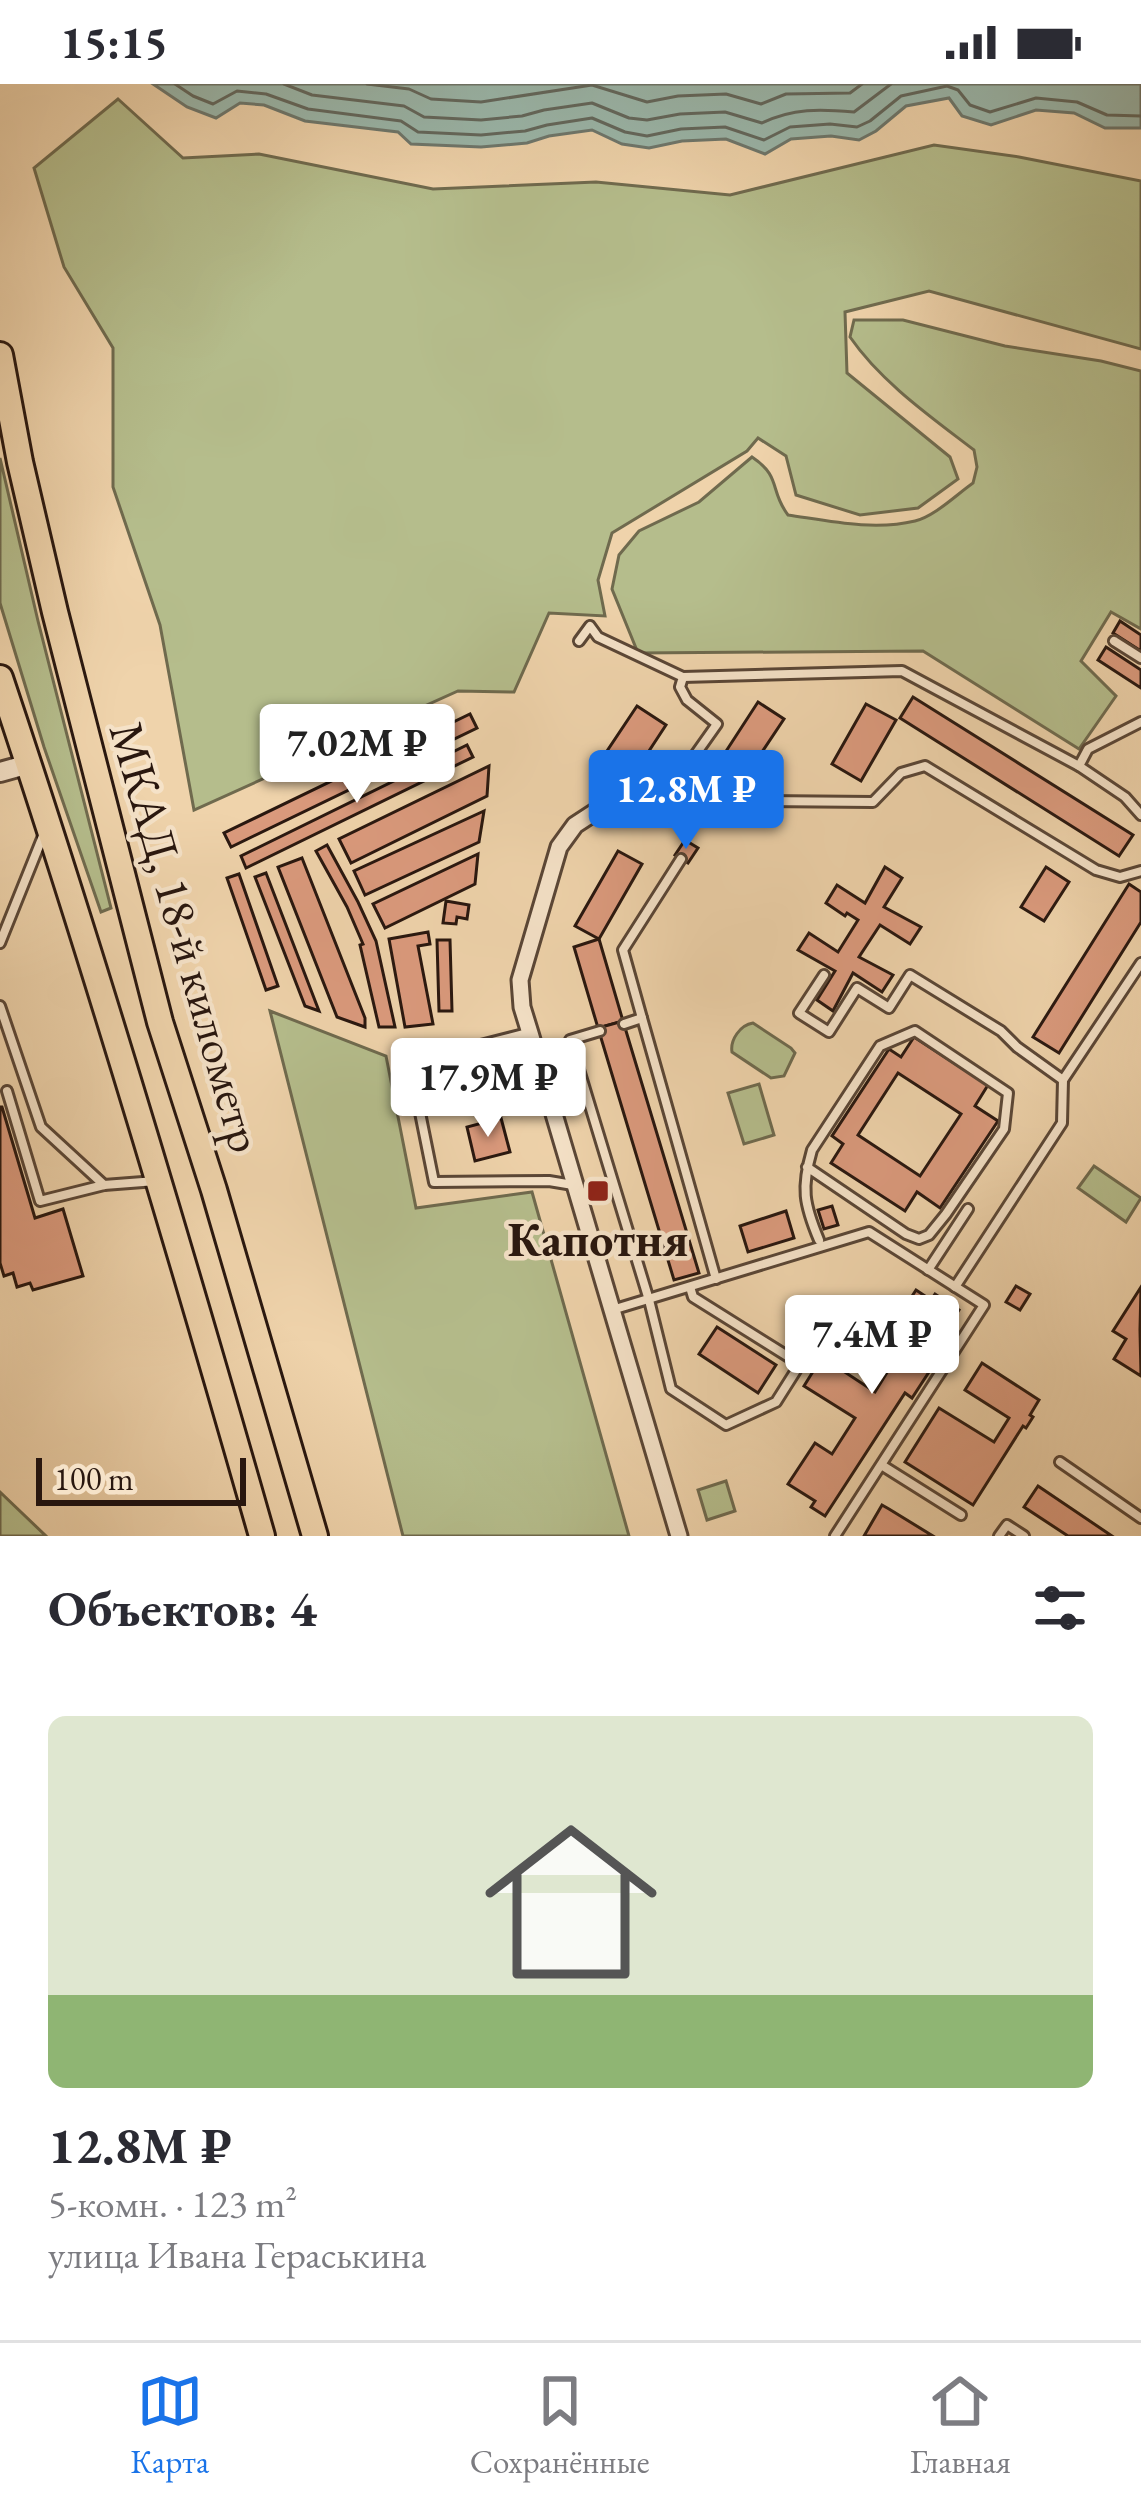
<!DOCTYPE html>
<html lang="ru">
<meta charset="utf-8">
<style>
body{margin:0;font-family:"EB Garamond",serif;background:#f2f2f3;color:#2b2b33;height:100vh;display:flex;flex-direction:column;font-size:45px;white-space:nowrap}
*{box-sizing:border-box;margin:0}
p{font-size:39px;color:#7c7c81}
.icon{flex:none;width:66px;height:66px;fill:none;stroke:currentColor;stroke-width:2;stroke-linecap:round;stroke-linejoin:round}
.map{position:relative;height:1452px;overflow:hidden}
.panel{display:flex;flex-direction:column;background:#fff;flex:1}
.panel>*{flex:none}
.scale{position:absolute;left:36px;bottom:30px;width:210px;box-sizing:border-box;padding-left:12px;border:6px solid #29170f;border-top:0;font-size:33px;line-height:42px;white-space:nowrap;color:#29170f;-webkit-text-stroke:9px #f5e2c8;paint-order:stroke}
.price{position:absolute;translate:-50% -102px;padding:0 27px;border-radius:12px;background:#fff;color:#222;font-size:39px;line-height:78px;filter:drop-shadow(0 3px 6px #0008)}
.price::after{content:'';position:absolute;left:50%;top:72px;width:36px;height:27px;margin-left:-18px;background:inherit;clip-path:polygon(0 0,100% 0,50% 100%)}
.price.on{background:#1a73e8;color:#fff}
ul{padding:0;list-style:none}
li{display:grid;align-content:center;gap:24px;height:636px;padding:0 48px}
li+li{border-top:3px solid #e1e1e2}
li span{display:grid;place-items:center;height:372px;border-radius:18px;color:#555}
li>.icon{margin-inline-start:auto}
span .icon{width:216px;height:216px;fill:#fffc;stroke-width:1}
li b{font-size:51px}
h2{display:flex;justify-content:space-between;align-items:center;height:144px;padding:0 48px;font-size:51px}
.status{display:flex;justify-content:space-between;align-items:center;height:84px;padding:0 60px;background:#fff;direction:ltr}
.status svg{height:33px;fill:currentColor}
.tab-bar{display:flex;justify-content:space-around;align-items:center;height:168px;border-top:3px solid #e1e1e2;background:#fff;font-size:33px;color:#7c7c81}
.tab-bar a{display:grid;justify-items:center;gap:6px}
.tab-bar .on{color:#1a73e8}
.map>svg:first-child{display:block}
.green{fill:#b5bd8c;stroke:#6f6a4e;stroke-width:3}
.water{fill:#9ab7ab;stroke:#6d776d;stroke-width:3}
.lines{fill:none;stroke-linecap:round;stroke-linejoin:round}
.shore{stroke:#62675d;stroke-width:3}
.building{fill:#db9a7d;stroke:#29170f;stroke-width:3;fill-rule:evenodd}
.service-casing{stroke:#5a4636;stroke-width:14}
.minor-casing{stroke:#5a4636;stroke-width:21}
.tertiary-casing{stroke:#5a4636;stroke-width:24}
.trunk-casing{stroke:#29170f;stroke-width:30}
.service{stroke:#f5e2c8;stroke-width:8}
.minor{stroke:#f5e2c8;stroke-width:15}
.tertiary{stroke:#f5e2c8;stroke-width:18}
.trunk{stroke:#efd3ab;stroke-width:24}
.poi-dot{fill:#8f2418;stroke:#f5e2c8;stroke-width:4.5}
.labels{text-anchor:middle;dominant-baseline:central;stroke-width:9;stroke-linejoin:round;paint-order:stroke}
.street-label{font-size:48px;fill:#29170f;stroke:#f5e2c8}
.poi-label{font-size:48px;font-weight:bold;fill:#29170f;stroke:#f5e2c8}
</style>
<div class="status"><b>15:15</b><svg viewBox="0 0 49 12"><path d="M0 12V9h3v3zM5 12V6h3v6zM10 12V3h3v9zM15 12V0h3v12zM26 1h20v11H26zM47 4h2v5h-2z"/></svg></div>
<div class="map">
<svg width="1141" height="1452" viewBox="0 0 1141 1452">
<rect width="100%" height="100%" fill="#efd3ab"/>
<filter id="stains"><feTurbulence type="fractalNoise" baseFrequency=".00167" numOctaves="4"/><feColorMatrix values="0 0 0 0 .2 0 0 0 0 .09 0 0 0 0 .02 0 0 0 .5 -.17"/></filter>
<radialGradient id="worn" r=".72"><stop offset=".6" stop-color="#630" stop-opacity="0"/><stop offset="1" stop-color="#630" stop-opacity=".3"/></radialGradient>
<g class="green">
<path d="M118,15l65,59 76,-4 174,35 163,-7 134,13 204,-50 85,12 122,24v168l-212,-58 -84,21 2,61 103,84 8,22 -40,29 -58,7 -64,-20 -10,-39 -28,-18 -11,13 -135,82 -14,47 7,36 -56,-3 -35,79 -56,-1 -264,119 -34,-185 -47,-138v-139l-49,-81 -30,-99z"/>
<path d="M854,236h49l102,26 96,15 40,10v258l-30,-17 -30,49 35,35 -37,53 -156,-98 -285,2 -26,-64 7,-34 20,-24 60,-29 53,-45c30,20 17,33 36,58 41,6 86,16 127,6 20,-5 41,-26 58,-38l4,-16 -3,-17c-43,-33 -93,-68 -124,-113z"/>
<path d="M0,374l38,163 73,287 -10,4 -57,-165 -44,-144z"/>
<path d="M270,927l116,45 30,152 116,-16 97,344h-226z"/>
<path d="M753,939l38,25 4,5 -11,23 -13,2 -39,-26c-2,-12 8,-27 21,-29z"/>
<path d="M759,1000l15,51 -30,9 -16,-51z"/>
<path d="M1094,1082l47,32 -15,24 -48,-34z"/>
<path d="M726,1397l9,30 -28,9 -9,-30z"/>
<path d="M0,1408l46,44h-46z"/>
</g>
<path class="water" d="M153,0h988v44h-36l-31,-15 -38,-3 -45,15 -29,-9 -13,-18 -43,8 -30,25 -17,9 -28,-4 -40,3 -26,15 -39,-15 -44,2 -33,7 -27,-4 -30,-14 -43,6 -22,7 -46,4 -70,-3 -13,-12 -93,-11 -41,-16 -24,-2 -24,15 -29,-11z"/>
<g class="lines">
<g class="shore">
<path d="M175,0l18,12 20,8 24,-13 29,3 42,15 93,12 17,11 63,3 44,-4 22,-6 45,-7 33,14 22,4 34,-7 44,-2 39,13 26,-13 40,-3 27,3 13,-6 31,-25 46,-10 11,4 12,15 20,7 46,-14 41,4 30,13 34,1"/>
<path d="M284,0l28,11 92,11 20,11 57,3 41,-4 22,-6 48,-7 37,15 18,2 33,-6 45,-2 37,11c31,-15 58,-14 92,-11l37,-28"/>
<path d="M367,0l42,5 22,10 50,3 111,-17 55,17 31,-6 48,-2 35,10 25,-10 64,-1 12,-9"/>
</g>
</g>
<g class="building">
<path d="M1120,537l21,14v16l-28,-18z"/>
<path d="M1106,563l35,23v18l-43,-28z"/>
<path d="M913,613l220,138 -14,21 -219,-138z"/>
<path d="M758,618l26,17 -40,60 -25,-17z"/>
<path d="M866,620l30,16 -35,61 -29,-17z"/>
<path d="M637,622l29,19 -40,61 -29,-20z"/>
<path d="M470,630l7,14 -246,119 -7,-14z"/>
<path d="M467,661l6,12 -227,111 -5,-12z"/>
<path d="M489,682l-2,30 -136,67 -12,-24z"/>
<path d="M484,727l-5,31 -114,53 -11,-24z"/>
<path d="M685,756l13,8 -10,15 -13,-8z"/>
<path d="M327,761l31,57 18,39 19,86h-16l-19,-82 3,-1 -16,-37 -31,-56z"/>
<path d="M618,767l24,13 -43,75 -24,-13z"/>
<path d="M478,770l-3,30 -90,44 -12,-24z"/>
<path d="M302,774l63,160v9l-28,-10 -59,-150z"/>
<path d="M885,783l17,11 -18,29 37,20 -11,17 -30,-19 -21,32 34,18 -11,17 -29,-19 -20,38 -16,-11 18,-29 -37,-21 11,-17 29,19 20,-32 -11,-7 -2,3 -19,-13 11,-18 28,18z"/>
<path d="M1046,783l23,15 -25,39 -23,-14z"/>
<path d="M266,789l53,138 -14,-5 -50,-129z"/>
<path d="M239,790l39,112 -12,4 -39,-112z"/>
<path d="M1129,800l12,8v30l-82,131 -26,-16z"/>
<path d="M446,817l23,4 -2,14 -10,-2 -1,7 -13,-1z"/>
<path d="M428,848l2,12 -12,2 15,78 -28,3 -16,-88z"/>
<path d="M599,855l24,82 -25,7 -24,-81z"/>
<path d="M437,856h13l2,71h-13z"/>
<path d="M623,937l76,252 -25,7 -76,-252z"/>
<path d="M914,953l74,48 -13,21 23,15 -58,87 -23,-16 -12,19 -74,-48 12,-19 -11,-8 57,-87 12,8zM898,989l63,41 -41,62 -62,-41z"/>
<path d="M0,1023h2l33,111 28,-9 20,67 -50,14 -3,-7 -13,4 -4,-14 -9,3 -4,-13z"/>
<path d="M501,1034l9,34 -35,9 -8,-34z"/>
<path d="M832,1122l6,19 -14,4 -6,-19z"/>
<path d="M786,1127l8,27 -46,14 -8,-26z"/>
<path d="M1016,1202l14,8 -10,16 -14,-8z"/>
<path d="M1141,1203l-1,43 1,46 -27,-17 12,-20 -13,-8z"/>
<path d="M916,1206l15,10 4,-6 24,16 -24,37 7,5 -30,46 -7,-5 -80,123 -14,-9 4,-6 -27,-17 27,-41 17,11 23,-36 -51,-32 18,-29 53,35 21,-34 -17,-11z"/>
<path d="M717,1243l59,38 -18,28 -59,-39z"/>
<path d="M982,1279l57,37 -9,15 3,2 -7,11 -3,-2 -50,79 -68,-43 34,-54 55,34 15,-24 -44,-28z"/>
<path d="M1038,1402l74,50h-44l-44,-29z"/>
<path d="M882,1421l7,4 44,27h-69z"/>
</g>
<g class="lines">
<defs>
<g id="service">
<path d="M579,557l11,-15 8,11 85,40 -3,10 7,13 30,24 -53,75"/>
<path d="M1114,557l27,17"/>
<path d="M683,593l219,-6 177,95 46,31 16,18"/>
<path d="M1079,682l9,-17 53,-27"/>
<path d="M665,716l208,2 28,-29 24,-7 171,104 24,7 21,-6"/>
<path d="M0,859l43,-107"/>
<path d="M824,891l-25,38 30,19 28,-44 32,20 21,-33 91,56 16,16 46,33"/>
<path d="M0,922l41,121 63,58"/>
<path d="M642,934l74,261"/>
<path d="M624,940l18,-6 -19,-68 58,-91"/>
<path d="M600,947l-30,9 79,260 22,89 55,36 50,-23 24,-38 -107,-67 -3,-10"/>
<path d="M528,949l-118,30 24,119 115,-1 24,4"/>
<path d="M7,1007l33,110 64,-16 52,-4"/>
<path d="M807,1083l99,67 13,5 10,-4 17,-21 58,-85 4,-36 -93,-62 -35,15 -68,104c-11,38 -8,54 7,90"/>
<path d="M928,1186l40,-61"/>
<path d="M955,1203l107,-164 1,-43 78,-117"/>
<path d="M612,1226l257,-78 115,73 -149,231"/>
<path d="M1060,1378l81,56"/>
<path d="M883,1382l78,49"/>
<path d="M999,1452l8,-11 17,11"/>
</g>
<path id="minor" d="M663,716l-50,5 -15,5 -23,15 -16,22 -39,133 2,27 8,26 149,503"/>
<path id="tertiary" d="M0,688l29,-8"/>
<g id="trunk">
<path d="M0,271l20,107 35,150 105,410 54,168 101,346"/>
<path d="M0,594c95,284 180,570 262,858"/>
</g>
</defs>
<use href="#service" class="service-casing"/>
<use href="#minor" class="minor-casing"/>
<use href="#tertiary" class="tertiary-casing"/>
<use href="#trunk" class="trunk-casing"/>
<use href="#service" class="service"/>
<use href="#minor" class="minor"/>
<use href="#tertiary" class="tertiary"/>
<use href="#trunk" class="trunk"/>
</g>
<rect class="poi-dot" x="586" y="1095" width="24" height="24" rx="6"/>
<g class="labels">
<g class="street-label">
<text transform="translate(187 853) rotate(74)">МКАД, 18-й километр</text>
</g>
<g class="poi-label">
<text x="598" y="1155">Капотня</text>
</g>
</g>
<rect width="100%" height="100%" filter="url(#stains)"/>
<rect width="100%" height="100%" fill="url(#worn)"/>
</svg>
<div class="scale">100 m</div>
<b class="price" style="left:357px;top:722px">7.02M ₽</b>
<b class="price on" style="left:686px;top:768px">12.8M ₽</b>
<b class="price" style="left:488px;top:1056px">17.9M ₽</b>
<b class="price" style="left:872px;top:1313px">7.4M ₽</b>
</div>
<section class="panel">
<h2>Объектов: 4<svg class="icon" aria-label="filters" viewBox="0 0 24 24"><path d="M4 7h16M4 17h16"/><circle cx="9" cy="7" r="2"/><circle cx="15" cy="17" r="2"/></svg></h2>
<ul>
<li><span style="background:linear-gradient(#dfe7d0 75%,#8fb573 0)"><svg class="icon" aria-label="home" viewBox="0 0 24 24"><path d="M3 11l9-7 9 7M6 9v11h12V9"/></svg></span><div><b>12.8M ₽</b><p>5-комн. · 123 m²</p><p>улица Ивана Гераськина</p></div></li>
</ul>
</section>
<nav class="tab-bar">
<a class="on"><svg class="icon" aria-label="map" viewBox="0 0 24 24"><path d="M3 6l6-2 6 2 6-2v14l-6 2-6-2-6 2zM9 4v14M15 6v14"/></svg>Карта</a>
<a><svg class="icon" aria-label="saved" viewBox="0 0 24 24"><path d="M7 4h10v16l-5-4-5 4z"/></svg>Сохранённые</a>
<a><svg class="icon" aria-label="home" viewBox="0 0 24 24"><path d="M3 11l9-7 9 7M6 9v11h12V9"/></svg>Главная</a>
</nav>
